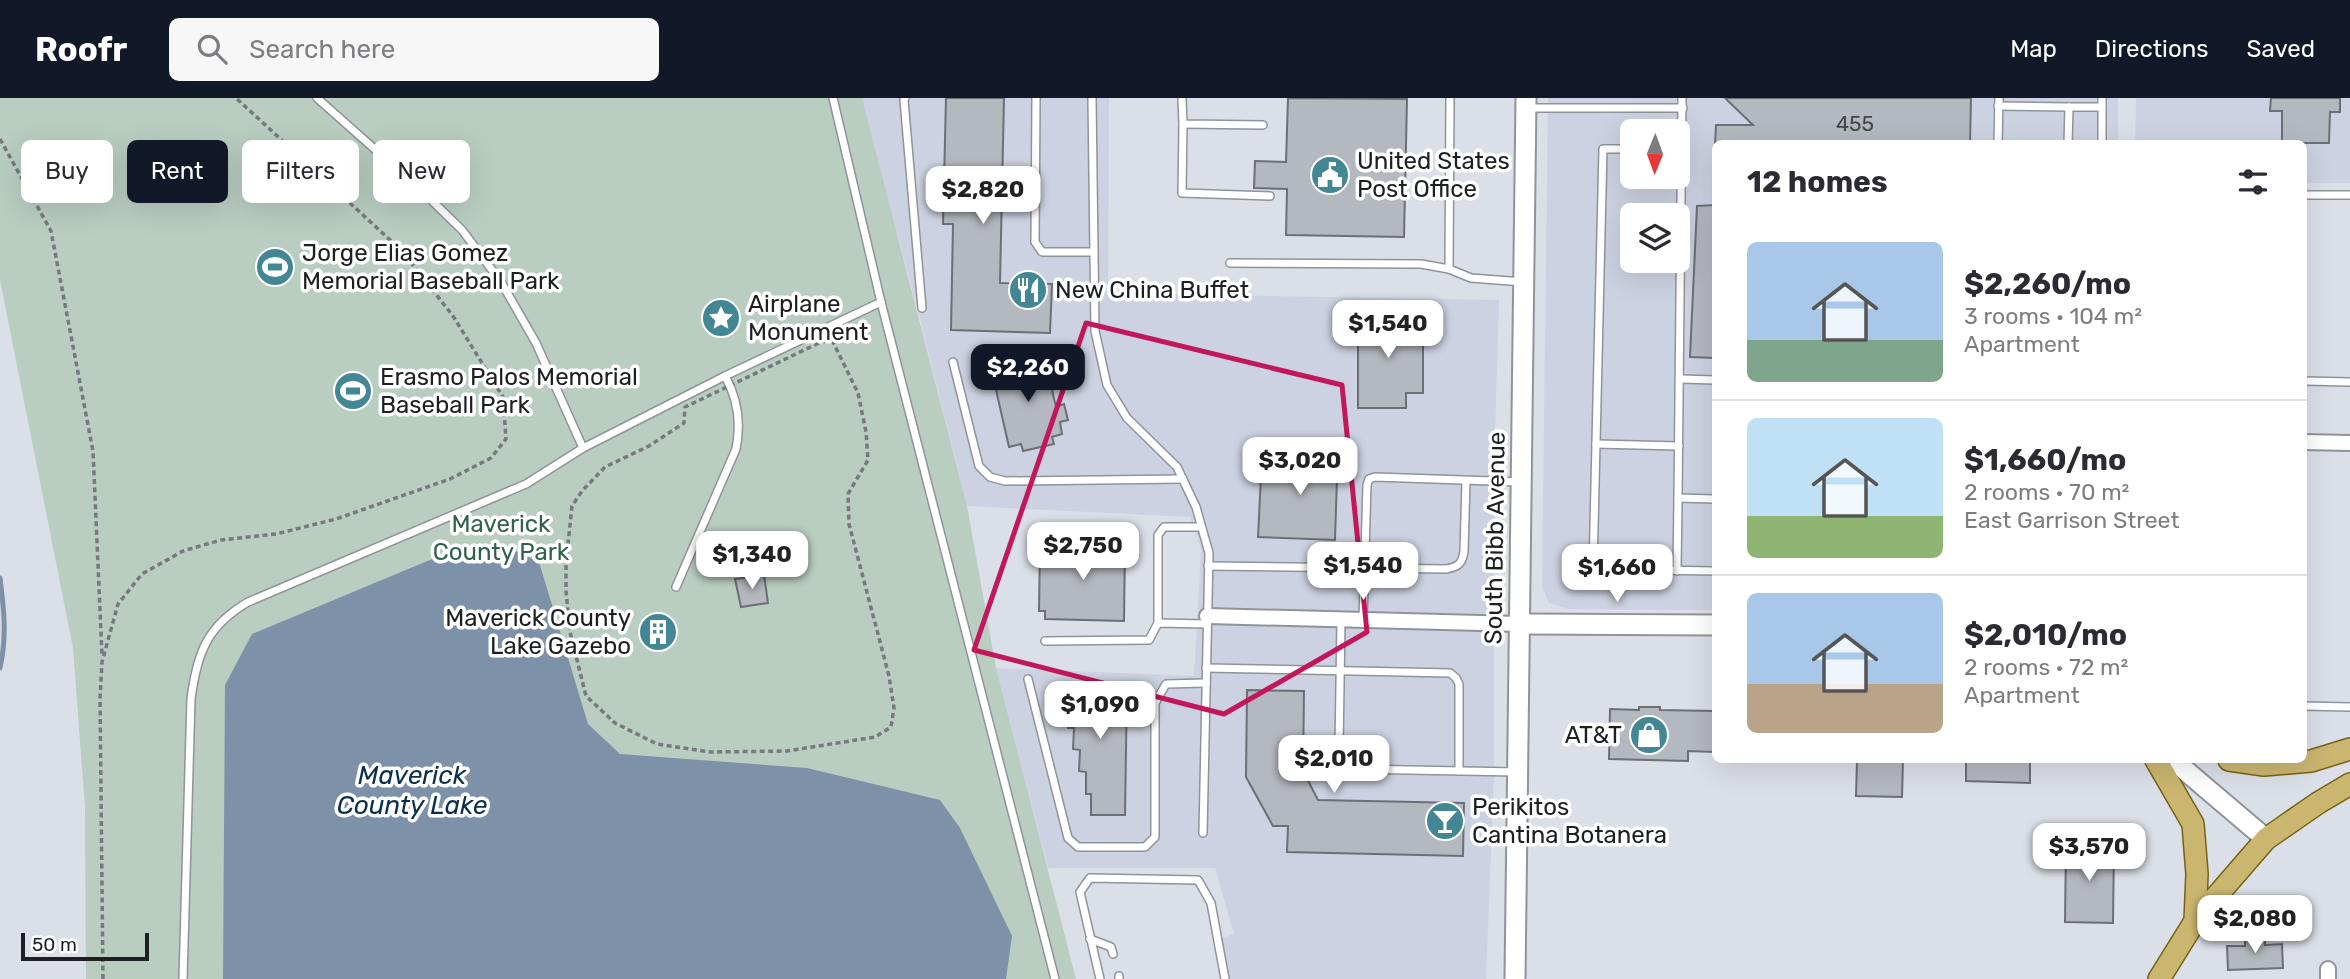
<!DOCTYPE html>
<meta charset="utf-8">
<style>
body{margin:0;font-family:Rubik,sans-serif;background:#f7f7f7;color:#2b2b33;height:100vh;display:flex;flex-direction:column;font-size:26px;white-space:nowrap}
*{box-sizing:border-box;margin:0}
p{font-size:23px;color:#7c7c81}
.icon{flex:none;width:38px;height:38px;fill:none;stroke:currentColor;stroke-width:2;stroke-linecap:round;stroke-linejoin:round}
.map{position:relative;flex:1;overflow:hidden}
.sheet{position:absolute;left:1712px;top:42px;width:595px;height:623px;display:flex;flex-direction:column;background:#fff;border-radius:10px;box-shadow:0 7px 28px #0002}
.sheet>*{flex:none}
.hud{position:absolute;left:21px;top:42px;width:665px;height:63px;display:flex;gap:14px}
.needle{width:46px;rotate:181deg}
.tools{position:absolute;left:1620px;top:21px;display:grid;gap:14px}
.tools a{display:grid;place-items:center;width:70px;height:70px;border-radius:10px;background:#fff;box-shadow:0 7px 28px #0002;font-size:35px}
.scale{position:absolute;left:21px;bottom:18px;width:128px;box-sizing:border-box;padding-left:7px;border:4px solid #1d1f22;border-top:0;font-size:19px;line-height:24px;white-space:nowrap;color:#1d1f22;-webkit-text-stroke:5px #fff;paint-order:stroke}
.price{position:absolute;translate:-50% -60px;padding:0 16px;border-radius:14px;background:#fff;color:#222;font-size:23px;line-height:46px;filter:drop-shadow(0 2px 4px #0008)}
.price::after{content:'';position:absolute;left:50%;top:42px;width:21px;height:16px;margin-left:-10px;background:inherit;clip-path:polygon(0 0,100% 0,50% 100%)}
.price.on{background:#111827;color:#fff}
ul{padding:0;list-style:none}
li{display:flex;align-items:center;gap:21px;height:175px;padding:0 35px}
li+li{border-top:2px solid #e1e1e2}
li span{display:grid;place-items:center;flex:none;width:196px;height:140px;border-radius:10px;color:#555}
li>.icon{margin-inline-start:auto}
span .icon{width:84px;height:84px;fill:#fffc;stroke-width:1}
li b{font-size:30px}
h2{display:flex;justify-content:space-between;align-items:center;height:84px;padding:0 35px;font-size:30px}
.tag{padding:0 24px;border-radius:10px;background:#fff;box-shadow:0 7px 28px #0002;font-size:24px;line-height:63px}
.tag.on{background:#111827;color:#fff}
header{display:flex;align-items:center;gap:42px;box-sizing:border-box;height:98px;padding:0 35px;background:#111827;color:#fff}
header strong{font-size:33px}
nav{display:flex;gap:38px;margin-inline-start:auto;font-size:24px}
.search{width:490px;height:63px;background:#f7f7f7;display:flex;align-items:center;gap:18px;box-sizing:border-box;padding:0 24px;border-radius:10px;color:#7c7c81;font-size:26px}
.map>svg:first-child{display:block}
.built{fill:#ccd2e1;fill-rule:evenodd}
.green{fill:#b9cdc1}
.water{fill:#7d92a8}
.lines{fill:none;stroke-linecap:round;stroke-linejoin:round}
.stream{stroke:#7d92a8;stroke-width:5}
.building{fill:#b4b8bf;stroke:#6c6f76;stroke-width:2}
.lane-casing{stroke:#8f939a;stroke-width:10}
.street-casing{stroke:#8f939a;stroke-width:18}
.secondary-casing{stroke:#8f939a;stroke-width:23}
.primary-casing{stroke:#776216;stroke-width:24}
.path{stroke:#76797e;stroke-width:3.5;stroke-dasharray:5 3.5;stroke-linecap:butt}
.lane{stroke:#fff;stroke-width:7}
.street{stroke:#fff;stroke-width:14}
.secondary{stroke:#fff;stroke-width:19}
.primary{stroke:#cbb670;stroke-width:21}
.marked{fill:none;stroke:#c2185b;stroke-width:5;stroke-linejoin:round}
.labels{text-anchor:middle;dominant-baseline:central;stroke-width:7;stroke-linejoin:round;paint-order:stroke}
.number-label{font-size:21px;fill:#434549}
.poi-label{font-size:24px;fill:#1d1f22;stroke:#fff;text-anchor:start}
.park-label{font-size:24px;fill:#306349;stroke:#fff}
.street-label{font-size:24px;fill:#1d1f22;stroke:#fff}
.water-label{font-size:26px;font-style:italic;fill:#092e4e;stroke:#fff}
</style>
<header>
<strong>Roofr</strong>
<div class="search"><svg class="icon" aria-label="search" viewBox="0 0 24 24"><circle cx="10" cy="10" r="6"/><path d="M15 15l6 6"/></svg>Search here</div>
<nav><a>Map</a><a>Directions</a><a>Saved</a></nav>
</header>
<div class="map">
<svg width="2350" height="881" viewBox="0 0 2350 881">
<rect width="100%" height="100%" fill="#dbdfe7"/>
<g class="built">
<path d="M860,0h249l-1,195 391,7 -5,168v305l-8,206h-259l-7,-40 14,-5 -19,-66h-167l-52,-200 198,8 7,-127 -11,-32 -223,-11 -53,-211z"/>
<path d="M1548,0h570v45l-403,1v466l-146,-1 -20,-6 -7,-17zM1633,33h45v46h-45zM1633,117h45v46h-45z"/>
<path d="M2136,0h214v85h-47v-39h-168z"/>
</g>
<path class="green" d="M0,0h862l105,408 29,162 80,311h-990l-1,-172 -12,-159 -73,-368z"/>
<path class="water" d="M501,446l38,18 49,162 32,30 187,14 133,32 20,28 52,108 -6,43h-783l2,-294 27,-51 197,-82z"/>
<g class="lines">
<path class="stream" d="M0,480c4,31 7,59 0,90"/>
</g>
<g class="building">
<path d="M946,0h58l-4,185 52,1 -2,49 -99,-3 2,-106h-10z"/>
<path d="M1288,0l119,1 -3,138 -118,-2 1,-46 -33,-1 1,-27 31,1z"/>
<path d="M1725,0h246l-1,46h-255l1,-19h37z"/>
<path d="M2271,0h69v14h-10l-1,31h-47v-32h-12z"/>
<path d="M1715,107v153l-25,-1 7,-151z"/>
<path d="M1358,212h49v26h16v57h-17v15h-48z"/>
<path d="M1044,258l12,51 8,-3 4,16 -8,2 2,12 -10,3 2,7 -31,7 -2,-7 -12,3 -18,-79z"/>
<path d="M1262,358l90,4 -1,19 -14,-1 -2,62 -77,-3z"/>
<path d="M1094,444l31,1 -1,78 -79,-2v-8h-6l1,-65 54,2z"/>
<path d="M764,477l4,28 -27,4 -6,-28z"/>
<circle cx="658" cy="533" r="16"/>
<path d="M1063,585l64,1 -2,131h-34v-21h-5v-22l-7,-1 1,-21 -7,-1 1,-21h-6v-23h-6z"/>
<path d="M1247,592l57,1 -1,80 15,29 146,3 -1,53 -176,-4 1,-26h-15l-27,-49z"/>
<path d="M1639,609h21v3l55,1v41l-27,-1v10l-79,-2 1,-50 29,1z"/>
<path d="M1857,662h46l-1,37 -46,-1z"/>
<path d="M1966,662h64v23l-64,-2z"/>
<path d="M2066,745l48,1 -1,79 -48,-1z"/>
<path d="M2265,837v10l17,-1 1,24 -55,2 -1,-24h18v-10z"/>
</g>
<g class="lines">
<defs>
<g id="lane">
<path d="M317,0l106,94 39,38 39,52 35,61 47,105"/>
<path d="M833,0l48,204 174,677"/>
<path d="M905,0l-1,2 18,208"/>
<path d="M1036,0l-1,144 7,10h52"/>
<path d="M1092,0l3,233 12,54 20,33 50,49 19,40 13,46 -6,280"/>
<path d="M1182,0l1,26 80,1"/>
<path d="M1682,0l-4,400 37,1"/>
<path d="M1998,8l71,1"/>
<path d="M1527,10h156"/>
<path d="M1183,26l-1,69 88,3"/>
<path d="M1998,46l1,-46"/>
<path d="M2068,46l1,-37h33"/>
<path d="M2102,46v-46"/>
<path d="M1633,51h-30l-10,420 122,2"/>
<path d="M2303,97h47"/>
<path d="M1230,165l191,1 28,5 22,9 52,4"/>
<path d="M1449,171l1,-171"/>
<path d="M953,264l26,104 11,11 15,4 178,-2"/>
<path d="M1680,281l35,1"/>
<path d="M2303,283l47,1"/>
<path d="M1596,346l83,2"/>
<path d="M1208,468l238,3c12,-2 16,-5 18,-17l2,-71"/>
<path d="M1677,473l1,-73"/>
<path d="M676,489l60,-138c5,-25 2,-50 -11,-73"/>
<path d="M1341,521l-2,130 5,11 10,9 163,3"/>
<path d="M1363,522l4,-135 2,-6 6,-2 146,5"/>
<path d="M1158,525v-88l6,-8h37"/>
<path d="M1045,543l104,-1 9,-17 49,1"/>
<path d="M1206,570l244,5 6,5 3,6v87"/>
<path d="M1028,581l40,159 10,9h67l10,-10v-134l11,-19 40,-1"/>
<path d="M2303,608l47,1"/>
<path d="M1090,841l21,8 2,7"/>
<path d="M1119,878v3"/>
<path d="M183,881l8,-280c6,-46 16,-73 57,-97l278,-118 57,-36 142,-72 156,-74"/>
<path d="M1100,881l-20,-87 10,-14 108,2 13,23 14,76"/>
</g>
<g id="street">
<path d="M2303,344l47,1"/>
<path d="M1207,518l312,8"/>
<path d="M2328,881v-10"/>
</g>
<g id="secondary">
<path d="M1519,526l196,1"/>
<path d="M2173,662l93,79"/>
<path d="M1515,881l11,-881"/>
</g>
<g id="primary">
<path d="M2156,662l37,64 4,50 -2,47"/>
<path d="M2229,662l35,5 47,-4 39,-12"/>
<path d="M2159,881l36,-58 71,-82 52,-36 32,-19"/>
</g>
</defs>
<use href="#lane" class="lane-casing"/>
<use href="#street" class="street-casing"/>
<use href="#secondary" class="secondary-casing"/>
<use href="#primary" class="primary-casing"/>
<g class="path">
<path d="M0,41l51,92 42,220 9,205"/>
<path d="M832,242l26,53 8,39 2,28 -20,34 1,30 40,152 5,32 -3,19 -16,10 -88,14 -76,1 -54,-8 -42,-21 -29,-27 -16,-64 -4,-41v-28l6,-57 10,-15 23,-24 44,-21 35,-23 1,-16 136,-65z"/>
<path d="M103,881l-3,-281 2,-36 16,-58 24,-30 41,-23 38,-11 55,-6 60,-15 114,-40 41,-21 15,-19 -3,-42 -50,-81 -51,-65 -166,-153"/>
</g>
<use href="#lane" class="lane"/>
<use href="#street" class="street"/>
<use href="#secondary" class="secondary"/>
<use href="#primary" class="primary"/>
</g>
<path class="marked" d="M1086,225l256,62 25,247 -143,82 -250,-64z"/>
<defs>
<symbol id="civic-disc" viewBox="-11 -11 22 22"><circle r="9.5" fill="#438795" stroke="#fff"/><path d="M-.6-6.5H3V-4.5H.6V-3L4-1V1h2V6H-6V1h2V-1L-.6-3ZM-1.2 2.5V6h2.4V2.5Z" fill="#fff"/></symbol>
<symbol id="stadium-disc" viewBox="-11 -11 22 22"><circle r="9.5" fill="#438795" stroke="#fff"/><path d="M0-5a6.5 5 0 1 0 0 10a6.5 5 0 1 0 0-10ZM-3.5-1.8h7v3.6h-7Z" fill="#fff"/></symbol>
<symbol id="restaurant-disc" viewBox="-11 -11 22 22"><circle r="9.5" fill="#438795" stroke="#fff"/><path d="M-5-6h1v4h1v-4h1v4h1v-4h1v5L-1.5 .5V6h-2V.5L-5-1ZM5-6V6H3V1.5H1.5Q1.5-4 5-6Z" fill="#fff"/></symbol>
<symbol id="sight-disc" viewBox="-11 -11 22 22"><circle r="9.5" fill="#438795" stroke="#fff"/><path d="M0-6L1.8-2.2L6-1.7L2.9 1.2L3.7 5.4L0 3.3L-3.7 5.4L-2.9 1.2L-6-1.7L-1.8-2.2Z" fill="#fff"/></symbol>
<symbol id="building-disc" viewBox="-11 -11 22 22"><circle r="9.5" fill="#438795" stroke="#fff"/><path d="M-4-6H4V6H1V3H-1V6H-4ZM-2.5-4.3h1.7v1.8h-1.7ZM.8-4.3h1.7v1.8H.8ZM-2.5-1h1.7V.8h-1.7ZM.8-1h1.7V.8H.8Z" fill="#fff"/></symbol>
<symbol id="shop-disc" viewBox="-11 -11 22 22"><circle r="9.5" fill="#438795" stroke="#fff"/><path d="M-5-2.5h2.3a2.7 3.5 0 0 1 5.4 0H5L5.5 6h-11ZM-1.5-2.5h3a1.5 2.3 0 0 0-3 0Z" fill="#fff"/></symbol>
<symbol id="bar-disc" viewBox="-11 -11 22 22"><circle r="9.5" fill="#438795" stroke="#fff"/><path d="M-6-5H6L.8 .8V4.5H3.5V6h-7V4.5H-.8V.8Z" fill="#fff"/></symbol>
</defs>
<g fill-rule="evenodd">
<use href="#civic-disc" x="1308" y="55" width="44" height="44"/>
<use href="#stadium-disc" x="253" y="147" width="44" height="44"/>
<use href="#restaurant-disc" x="1006" y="170" width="44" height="44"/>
<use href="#sight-disc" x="699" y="198" width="44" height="44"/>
<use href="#stadium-disc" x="331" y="271" width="44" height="44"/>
<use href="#building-disc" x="636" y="512" width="44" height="44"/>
<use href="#shop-disc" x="1627" y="615" width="44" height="44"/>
<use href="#bar-disc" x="1423" y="701" width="44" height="44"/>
</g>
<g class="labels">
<g class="number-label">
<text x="1855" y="25">455</text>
</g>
<g class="poi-label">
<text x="1357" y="63">United States<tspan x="1357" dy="28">Post Office</tspan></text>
<text x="302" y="155">Jorge Elias Gomez<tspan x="302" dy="28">Memorial Baseball Park</tspan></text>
<text x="1055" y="192">New China Buffet</text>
<text x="748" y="206">Airplane<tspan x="748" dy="28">Monument</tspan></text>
<text x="380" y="279">Erasmo Palos Memorial<tspan x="380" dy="28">Baseball Park</tspan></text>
<text x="631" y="520" text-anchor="end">Maverick County<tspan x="631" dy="28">Lake Gazebo</tspan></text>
<text x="1622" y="637" text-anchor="end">AT&amp;T</text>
<text x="1472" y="709">Perikitos<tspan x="1472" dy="28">Cantina Botanera</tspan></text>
</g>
<g class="park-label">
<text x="501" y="426">Maverick<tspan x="501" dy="28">County Park</tspan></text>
</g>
<g class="street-label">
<text transform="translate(1495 440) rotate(-89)">South Bibb Avenue</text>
</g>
<g class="water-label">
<text x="412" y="677">Maverick<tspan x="412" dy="30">County Lake</tspan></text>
</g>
</g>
</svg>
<div class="tools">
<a><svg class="needle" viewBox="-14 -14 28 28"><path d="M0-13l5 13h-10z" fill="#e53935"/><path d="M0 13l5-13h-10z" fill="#7c7c81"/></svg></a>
<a><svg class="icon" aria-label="layers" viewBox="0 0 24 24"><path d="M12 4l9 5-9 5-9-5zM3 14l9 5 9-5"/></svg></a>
</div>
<div class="scale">50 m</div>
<b class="price" style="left:983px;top:128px">$2,820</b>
<b class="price" style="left:1388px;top:262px">$1,540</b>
<b class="price on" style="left:1028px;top:306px">$2,260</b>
<b class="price" style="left:1300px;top:399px">$3,020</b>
<b class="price" style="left:1083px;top:484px">$2,750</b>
<b class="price" style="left:752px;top:493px">$1,340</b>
<b class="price" style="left:1363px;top:504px">$1,540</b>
<b class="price" style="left:1617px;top:506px">$1,660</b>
<b class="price" style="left:1100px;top:643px">$1,090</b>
<b class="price" style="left:1334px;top:697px">$2,010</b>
<b class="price" style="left:2089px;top:785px">$3,570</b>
<b class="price" style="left:2255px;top:857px">$2,080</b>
<div class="hud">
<a class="tag">Buy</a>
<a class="tag on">Rent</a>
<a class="tag">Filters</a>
<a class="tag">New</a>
</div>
<section class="sheet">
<h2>12 homes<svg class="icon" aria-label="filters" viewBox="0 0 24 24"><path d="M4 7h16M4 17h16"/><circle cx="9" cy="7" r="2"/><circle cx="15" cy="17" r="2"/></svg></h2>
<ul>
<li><span style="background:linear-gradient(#a9c7e8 70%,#7fa58c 0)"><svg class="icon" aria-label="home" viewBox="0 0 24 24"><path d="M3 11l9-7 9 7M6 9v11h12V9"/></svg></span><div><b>$2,260/mo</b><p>3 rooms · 104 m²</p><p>Apartment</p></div></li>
<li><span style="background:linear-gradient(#bfe0f5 70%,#8fb573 0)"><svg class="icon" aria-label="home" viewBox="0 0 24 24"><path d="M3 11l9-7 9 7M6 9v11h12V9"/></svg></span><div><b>$1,660/mo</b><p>2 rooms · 70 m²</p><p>East Garrison Street</p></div></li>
<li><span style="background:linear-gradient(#a9c7e8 65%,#b9a48a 0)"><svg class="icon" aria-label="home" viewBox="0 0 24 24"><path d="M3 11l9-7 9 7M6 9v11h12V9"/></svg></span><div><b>$2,010/mo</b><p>2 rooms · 72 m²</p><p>Apartment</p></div></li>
</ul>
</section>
</div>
